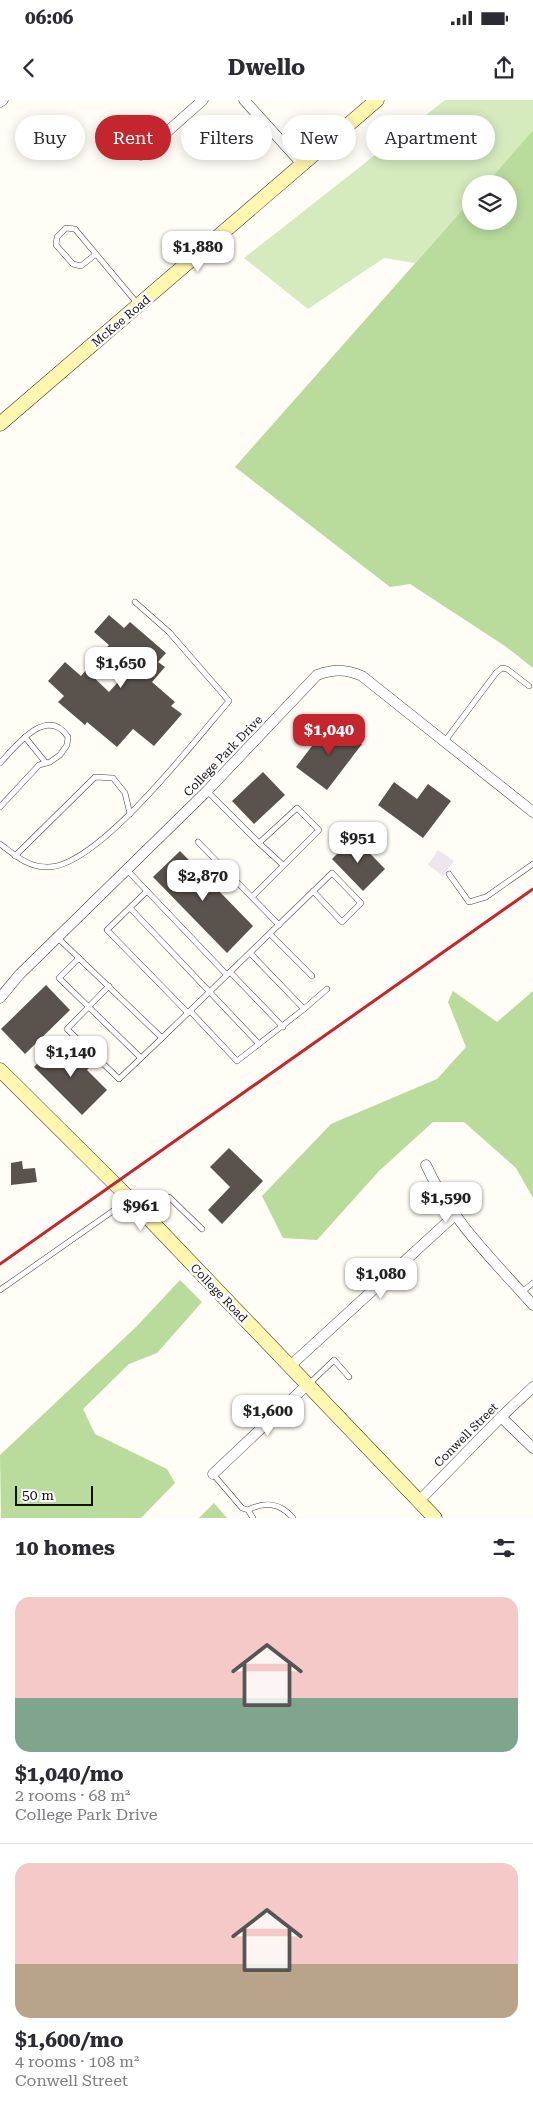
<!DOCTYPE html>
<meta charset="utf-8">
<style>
body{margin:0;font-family:"Roboto Serif",serif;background:#f7f7f7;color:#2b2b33;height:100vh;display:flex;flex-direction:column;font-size:19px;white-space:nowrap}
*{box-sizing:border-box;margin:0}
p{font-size:16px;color:#7c7c81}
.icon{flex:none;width:28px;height:28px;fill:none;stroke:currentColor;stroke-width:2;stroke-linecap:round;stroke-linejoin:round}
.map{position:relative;height:1418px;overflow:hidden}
.panel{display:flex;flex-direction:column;background:#fff;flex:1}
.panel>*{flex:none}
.guide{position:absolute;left:15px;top:15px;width:504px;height:45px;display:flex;gap:10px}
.buttons{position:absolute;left:462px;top:75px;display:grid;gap:10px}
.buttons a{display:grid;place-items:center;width:55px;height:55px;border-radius:50%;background:#fff;box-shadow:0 2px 12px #0003;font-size:25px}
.scale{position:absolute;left:15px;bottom:12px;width:78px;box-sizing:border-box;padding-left:5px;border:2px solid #111;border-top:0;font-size:14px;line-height:18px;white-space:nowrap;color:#111;-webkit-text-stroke:4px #fff;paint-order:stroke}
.price{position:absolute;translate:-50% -42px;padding:0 11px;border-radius:10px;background:#fff;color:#222;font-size:16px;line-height:32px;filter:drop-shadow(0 1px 2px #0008)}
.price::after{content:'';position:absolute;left:50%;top:30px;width:15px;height:11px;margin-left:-8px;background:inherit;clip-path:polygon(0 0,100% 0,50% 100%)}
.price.current{background:#c4262e;color:#fff}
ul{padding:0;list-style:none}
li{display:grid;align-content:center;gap:10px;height:265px;padding:0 15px}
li+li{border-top:1px solid #e1e1e2}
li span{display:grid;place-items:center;height:155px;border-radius:15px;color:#555}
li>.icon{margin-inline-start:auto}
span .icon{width:90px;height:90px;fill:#fffc;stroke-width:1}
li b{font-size:21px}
h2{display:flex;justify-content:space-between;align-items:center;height:60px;padding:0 15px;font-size:21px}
.pill{padding:0 18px;border-radius:22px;background:#fff;box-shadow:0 2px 12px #0003;font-size:18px;line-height:45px}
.pill.current{background:#c4262e;color:#fff}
.status{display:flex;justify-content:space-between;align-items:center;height:35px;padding:0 25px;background:#fff;direction:ltr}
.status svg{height:14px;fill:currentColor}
header{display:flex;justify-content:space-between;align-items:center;height:65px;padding:0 15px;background:#fff;font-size:22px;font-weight:700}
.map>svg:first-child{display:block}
.industrial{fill:#eee6ef}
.green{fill:#d5ebbd}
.forest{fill:#b9dc9c}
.building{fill:#5a524d}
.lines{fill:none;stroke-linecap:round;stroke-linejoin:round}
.lane-casing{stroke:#444;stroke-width:6}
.street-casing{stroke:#444;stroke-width:11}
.secondary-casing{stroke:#333;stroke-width:15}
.lane{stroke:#fff;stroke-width:5}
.street{stroke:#fff;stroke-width:10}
.secondary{stroke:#fff6b0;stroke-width:14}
.rail{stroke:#c4262e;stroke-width:3}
.labels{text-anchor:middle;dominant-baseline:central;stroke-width:5;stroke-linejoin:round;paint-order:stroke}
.street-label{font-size:12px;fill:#111;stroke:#fff}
</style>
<div class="status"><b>06:06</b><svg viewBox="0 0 49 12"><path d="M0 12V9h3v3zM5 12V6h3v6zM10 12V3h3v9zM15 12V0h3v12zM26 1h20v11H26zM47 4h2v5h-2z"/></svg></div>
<header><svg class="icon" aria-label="back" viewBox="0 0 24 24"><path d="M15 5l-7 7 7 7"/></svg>Dwello<svg class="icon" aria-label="share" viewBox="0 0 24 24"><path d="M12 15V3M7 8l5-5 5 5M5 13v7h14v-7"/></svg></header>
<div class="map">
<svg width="533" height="1418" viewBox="0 0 533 1418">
<rect width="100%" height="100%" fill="#fffdf5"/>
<path class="industrial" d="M438,750l16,11 -11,15 -15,-11z"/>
<path class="green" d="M445,0h88v30l-47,54h-15v16l-56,63 -31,-5 -76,51 -64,-51z"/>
<g class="forest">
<path d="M533,30v538l-28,-22 -95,-62 -20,3 -155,-120 236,-267v21h38v-37h-23z"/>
<path d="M453,891l44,31 36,-31v207l-17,-30 -52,-46h-31l-54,49 -62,69 -34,-2 -21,-42 69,-72 106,-45 29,-32 -18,-45z"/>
<path d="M180,1180l22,22 -45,51 -28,11 -46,45 12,25 72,35 8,14 -34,35h-140l-1,-63 137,-129z"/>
<path d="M214,1403l13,15h-28z"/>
</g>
<g class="building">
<path d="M109,515l15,13 6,-6 36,31 -8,9 7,5 -13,15 23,20 -4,4 11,8 -28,32 -21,-17 -16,18 -30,-25 -2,3 -27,-23 6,-6 -16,-15 17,-19 16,14 5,-6 23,22 17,-19 -23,-21 6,-7 -15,-13z"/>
<path d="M331,621l31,23 -35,46 -31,-23z"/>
<path d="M263,672l22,23 -31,29 -22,-23z"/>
<path d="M394,682l23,17 11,-15 23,17 -28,37 -45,-33z"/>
<path d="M354,737l31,32 -22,22 -31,-32z"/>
<path d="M180,751l73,75 -26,27 -74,-76z"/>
<path d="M46,885l24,25 -45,44 -24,-25z"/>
<path d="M58,942l21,20 4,-4 8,8 -4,4 20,20 -25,25 -48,-48z"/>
<path d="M229,1048l34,33 -41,43 -14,-14 22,-23 -20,-20z"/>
<path d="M22,1061l1,8 12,-1 2,14 -26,3v-22z"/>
</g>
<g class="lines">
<defs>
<g id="lane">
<path d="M96,154l-15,12 -8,-2 -17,-19 1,-8 9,-9 9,1 62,74"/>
<path d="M25,637l21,26"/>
<path d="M445,641l51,-68 6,-5 5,1 22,17"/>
<path d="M0,663c16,-17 47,-58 68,-26l-1,8 -7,10 -10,7 -11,3 -39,42"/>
<path d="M207,691l52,52 38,-35 22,22 -67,67"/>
<path d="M198,742l81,83"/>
<path d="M259,743l24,22"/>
<path d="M0,744c15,11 27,23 47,23 50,2 149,-128 182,-166l-60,-69 -34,-30"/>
<path d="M15,756l80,-79 18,1 12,15 5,21"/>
<path d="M127,770l100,105"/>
<path d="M449,774l20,28 17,-5 47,-33"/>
<path d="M147,791l-40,39 81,83"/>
<path d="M130,808l129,136"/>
<path d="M270,834l42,42"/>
<path d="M58,838l104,100 170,-165 29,30 -19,19 -29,-31"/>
<path d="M79,858l-20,20 82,80"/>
<path d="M230,872l53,55"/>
<path d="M109,886l-42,43 52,50 43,-41"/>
<path d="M304,909l23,-20"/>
<path d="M190,911l47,50 67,-52 -54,-56"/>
<path d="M0,1190l130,-91 39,-2 33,32"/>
<path d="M522,1192l11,-9"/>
<path d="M309,1284l25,-24 15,17"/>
<path d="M213,1374l29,34 6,2 5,8"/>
<path d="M248,1410c18,-9 32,-7 45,8"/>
</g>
<g id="street">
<path d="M244,0l58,64"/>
<path d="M0,2l3,-2"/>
<path d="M141,55l62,-55"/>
<path d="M0,898l19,-23 188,-184 110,-116c18,-6 28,-6 45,1l171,136"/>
<path d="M426,1065c24,54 68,96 107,140"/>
<path d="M290,1266l165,-151"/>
<path d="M501,1317l32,31"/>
<path d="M213,1374l95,-90"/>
<path d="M419,1401l82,-84 32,-30"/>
</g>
<g id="secondary">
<path d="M0,324l377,-324"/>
<path d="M0,970l130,129 305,319"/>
</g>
</defs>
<use href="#lane" class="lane-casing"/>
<use href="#street" class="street-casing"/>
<use href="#secondary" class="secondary-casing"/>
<use href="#lane" class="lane"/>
<use href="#street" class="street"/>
<use href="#secondary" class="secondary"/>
<path class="rail" d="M0,1164l533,-375"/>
</g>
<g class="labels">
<g class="street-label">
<text transform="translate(121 221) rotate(-40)">McKee Road</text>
<text transform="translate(223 656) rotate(-46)">College Park Drive</text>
<text transform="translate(219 1193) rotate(46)">College Road</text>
<text transform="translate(466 1335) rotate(-45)">Conwell Street</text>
</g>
</g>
</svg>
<div class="buttons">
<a><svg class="icon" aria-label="layers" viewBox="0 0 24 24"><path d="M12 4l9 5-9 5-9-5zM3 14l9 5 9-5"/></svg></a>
</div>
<div class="scale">50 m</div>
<b class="price" style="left:198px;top:173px">$1,880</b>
<b class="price" style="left:121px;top:589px">$1,650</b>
<b class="price current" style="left:329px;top:656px">$1,040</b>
<b class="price" style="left:358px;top:764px">$951</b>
<b class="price" style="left:203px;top:802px">$2,870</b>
<b class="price" style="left:71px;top:978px">$1,140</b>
<b class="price" style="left:446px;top:1124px">$1,590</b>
<b class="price" style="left:141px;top:1132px">$961</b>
<b class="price" style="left:381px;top:1200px">$1,080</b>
<b class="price" style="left:268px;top:1337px">$1,600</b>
<div class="guide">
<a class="pill">Buy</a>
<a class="pill current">Rent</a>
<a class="pill">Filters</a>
<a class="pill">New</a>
<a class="pill">Apartment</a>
</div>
</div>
<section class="panel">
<h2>10 homes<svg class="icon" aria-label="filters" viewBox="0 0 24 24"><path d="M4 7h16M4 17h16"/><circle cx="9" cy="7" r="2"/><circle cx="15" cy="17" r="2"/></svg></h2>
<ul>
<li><span style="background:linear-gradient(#f6c9c9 65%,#7fa58c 0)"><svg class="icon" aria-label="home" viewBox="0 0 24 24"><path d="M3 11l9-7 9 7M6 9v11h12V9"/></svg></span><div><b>$1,040/mo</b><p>2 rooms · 68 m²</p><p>College Park Drive</p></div></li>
<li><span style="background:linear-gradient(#f6c9c9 65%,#b9a48a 0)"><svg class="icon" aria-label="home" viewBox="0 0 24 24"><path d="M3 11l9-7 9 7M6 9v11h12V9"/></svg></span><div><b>$1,600/mo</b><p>4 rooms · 108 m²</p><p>Conwell Street</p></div></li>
</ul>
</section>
